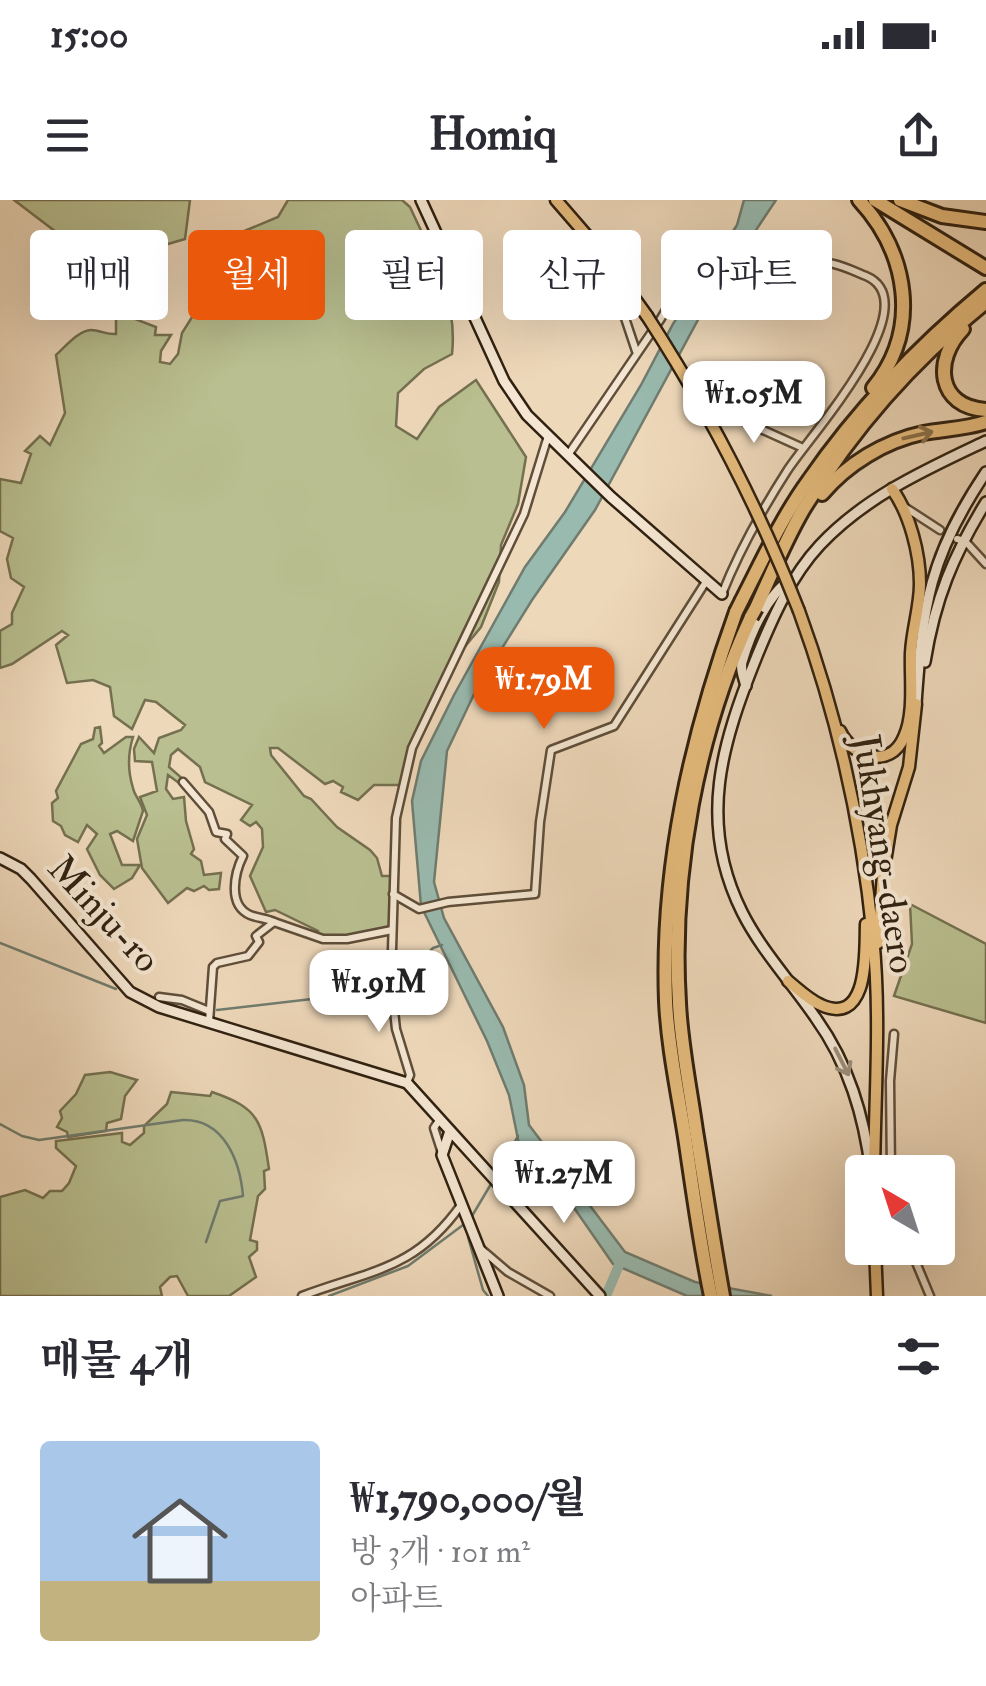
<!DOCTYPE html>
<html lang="ko">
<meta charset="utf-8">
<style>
body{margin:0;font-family:"IM FELL Double Pica","Noto Serif KR",serif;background:#f7f7f7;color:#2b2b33;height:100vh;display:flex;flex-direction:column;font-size:38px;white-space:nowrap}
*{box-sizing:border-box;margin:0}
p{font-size:32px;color:#7c7c81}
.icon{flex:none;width:55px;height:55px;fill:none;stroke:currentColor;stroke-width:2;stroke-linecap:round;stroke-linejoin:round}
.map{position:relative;height:1096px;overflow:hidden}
.panel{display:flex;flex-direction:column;background:#fff;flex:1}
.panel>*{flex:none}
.banner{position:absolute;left:30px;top:30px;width:928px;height:90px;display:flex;gap:20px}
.needle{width:65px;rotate:321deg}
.tools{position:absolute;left:845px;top:955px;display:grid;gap:20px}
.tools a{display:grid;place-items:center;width:110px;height:110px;border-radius:10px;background:#fff;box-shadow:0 10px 40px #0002;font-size:50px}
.price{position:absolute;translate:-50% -85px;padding:0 22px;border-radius:20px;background:#fff;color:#222;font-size:32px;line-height:65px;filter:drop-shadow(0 2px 5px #0008)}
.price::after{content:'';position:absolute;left:50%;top:60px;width:30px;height:22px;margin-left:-15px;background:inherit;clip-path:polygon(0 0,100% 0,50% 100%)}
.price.current{background:#ea580c;color:#fff}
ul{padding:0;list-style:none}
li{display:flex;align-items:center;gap:30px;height:250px;padding:0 40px}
li span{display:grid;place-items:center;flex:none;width:280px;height:200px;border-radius:10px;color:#555}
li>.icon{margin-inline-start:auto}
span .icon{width:120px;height:120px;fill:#fffc;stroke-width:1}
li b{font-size:42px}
h2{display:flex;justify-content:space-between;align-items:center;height:120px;padding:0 40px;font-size:42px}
.tag{padding:0 35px;border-radius:10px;background:#fff;box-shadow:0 10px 40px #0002;font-size:35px;line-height:90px}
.tag.current{background:#ea580c;color:#fff}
.status{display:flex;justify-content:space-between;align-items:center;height:70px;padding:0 50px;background:#fff;direction:ltr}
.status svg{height:28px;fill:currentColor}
header{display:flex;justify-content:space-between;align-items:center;height:130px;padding:0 40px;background:#fff;font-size:45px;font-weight:700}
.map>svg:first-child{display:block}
.green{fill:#b9bf90;stroke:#747050;stroke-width:2.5}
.water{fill:#99baaf;stroke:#6f7c6f;stroke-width:2.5}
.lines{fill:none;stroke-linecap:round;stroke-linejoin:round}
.stream{stroke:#6f7c6f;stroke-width:2.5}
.river{stroke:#99baaf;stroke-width:10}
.street-tunnel{stroke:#c8b398;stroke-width:6;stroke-dasharray:6 3;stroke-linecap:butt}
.street-casing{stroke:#5f4e3a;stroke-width:11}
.secondary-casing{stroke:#2f2010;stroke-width:14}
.primary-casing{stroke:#2f2010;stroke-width:15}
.highway-casing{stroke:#2f2010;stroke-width:18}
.street{stroke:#f4e6d2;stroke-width:6}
.secondary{stroke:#f4e6d2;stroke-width:9}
.primary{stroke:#e7bc7d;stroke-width:10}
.highway{stroke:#e7bc7d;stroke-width:12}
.primary-bridge-casing{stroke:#2f2010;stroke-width:15;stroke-linecap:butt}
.highway-bridge-casing{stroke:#2f2010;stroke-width:18;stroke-linecap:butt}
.primary-bridge{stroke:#e7bc7d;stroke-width:10}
.highway-bridge{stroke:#e7bc7d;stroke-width:12}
.oneway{stroke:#8b6e46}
.oneway2{stroke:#9b8d7b}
.labels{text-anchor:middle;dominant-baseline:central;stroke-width:8;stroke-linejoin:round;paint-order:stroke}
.street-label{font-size:38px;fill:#2f2010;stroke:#f4e6d2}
</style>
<div class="status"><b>15:00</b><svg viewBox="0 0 49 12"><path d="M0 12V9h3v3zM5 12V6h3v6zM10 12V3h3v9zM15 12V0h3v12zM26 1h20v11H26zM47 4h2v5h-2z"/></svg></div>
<header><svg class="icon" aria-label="menu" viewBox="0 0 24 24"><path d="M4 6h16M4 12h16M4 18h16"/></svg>Homiq<svg class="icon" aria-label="share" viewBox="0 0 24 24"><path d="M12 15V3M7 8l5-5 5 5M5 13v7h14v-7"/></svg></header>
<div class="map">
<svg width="986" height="1096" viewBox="0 0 986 1096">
<rect width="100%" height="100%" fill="#eed8ba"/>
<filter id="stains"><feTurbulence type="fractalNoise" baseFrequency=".002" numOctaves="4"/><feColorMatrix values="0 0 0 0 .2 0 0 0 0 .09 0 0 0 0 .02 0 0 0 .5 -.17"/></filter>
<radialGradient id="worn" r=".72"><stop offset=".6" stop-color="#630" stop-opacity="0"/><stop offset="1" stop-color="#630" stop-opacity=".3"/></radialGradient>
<g class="green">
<path d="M14,0h176l-5,39 -61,18 -39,-3z"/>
<path d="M288,0h114l8,7c22,48 48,92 42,147l-28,15 -26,24 -2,33 21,13 22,-32 37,-27 50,77 -8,47 -17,41 -2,37 -18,45 -37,45 -35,74 -9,39h-26l-16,15 -17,-8 2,-5 -10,-6 -8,3 -47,-36h-8l1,7 33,41 7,3 26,28 33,23 7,8 5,18h9l-1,53 -51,9 -22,-2 1,-5 -43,-21 -9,2 -16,-36 13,-29 -1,-18 -6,-7 -6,4 -9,-6 11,-15 -47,-23 -5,-15 -22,-18 -7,6 -2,12 15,13 -5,3 -11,-8 -2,14 7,10 11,-2 2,24 8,28 -3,5 10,7 3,14 17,-2 -2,16 -10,1 -5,-4 -10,5 -7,-3 -19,15 -26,-35 -5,-29 10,-24 -7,-18 17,-6 -5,-29 -17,-1 -1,-12 5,-12 15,16 5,-15 22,-8 4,-5 -29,-23 -11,-2 -13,29 -18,-13 -4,-29 -17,-7 -26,3 -11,-38 12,-10 -6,-4 -50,33 -12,4v-37l12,-7v-11l12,-26 -13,-9 -4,-19 6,-21 -13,-7v-52l21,4 10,-29 -6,-3 15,-15 10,9 15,-32 -9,-58c9,-8 23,-25 35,-25 9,0 16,5 25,4v-25l6,-19 12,-2 3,16 -2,15 21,8 -1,8h16l-10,16 -1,11 10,2 8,-10 4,-21 17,-27 35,-42 8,-32 36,-15z"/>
<path d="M100,527l2,16 -3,3 5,7 22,-16h7c-5,16 -5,35 0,51 2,9 8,13 10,23l-10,30 -16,-10 -7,3 12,31h18l-8,13 -18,11 -14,-14 -13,-26 10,-15 -10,-9 -9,17 -13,-7 -4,-9 -8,-5 -1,-18 6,-5 -2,-7 25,-47 12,-5 2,-11z"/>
<path d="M910,704l76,40v79l-92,-27 18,-52z"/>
<path d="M110,872l27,8 -12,16 -4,23 -14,4 -1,8 -38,6 -1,-5 -10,-5 5,-9 -2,-7 16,-17 9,-19z"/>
<path d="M171,892l39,4 2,-4c47,16 50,29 57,77l-5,2 1,18 -7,7 -8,44 7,2v8l-8,7 7,20 -27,19h-41l-11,-20 -7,1 -10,10 2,9h-162v-99l25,-7 18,8 7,-7h12l7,-8 7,-17 -20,-18v-7l66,-8v9l8,3 14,-12v-7l23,-22z"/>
</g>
<path class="water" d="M744,0h32l-71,107 -110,203 -63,90 -56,90 -29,61 -13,131 10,36 59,109 21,58 5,40 96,127 70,30 77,14h-85l-74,-32 -43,-62 -50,-53 -11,-54 -22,-54 -66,-135 -9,-105 9,-40 33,-66 71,-128 40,-55 76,-127 32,-61 64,-99z"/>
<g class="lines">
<g class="stream">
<path d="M0,743l116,46"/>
<path d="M395,785l38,-37 9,-3"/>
<path d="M217,810l172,-20"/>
<path d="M0,924l22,12 17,4 144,-20c41,-1 57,41 60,76l-23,5 -14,41"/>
<path d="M495,977l23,-41"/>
<path d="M472,1016l19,-32"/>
<path d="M468,1037l15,53 5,6"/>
<path d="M329,1096l79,-30 59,-44"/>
</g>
<path class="river" d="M606,1096l16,-38"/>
<path class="street-tunnel" d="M602,85l24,-18"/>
<defs>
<g id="street">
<path d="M602,85l23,33 11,33"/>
<path d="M719,210l84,38"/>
<path d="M568,255l92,-135 38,-64 -11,-13 -19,-6"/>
<path d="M903,306l37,24"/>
<path d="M957,339l8,2 21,23"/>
<path d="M722,394c17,-43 40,-84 65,-123 20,-32 144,-167 79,-195 -22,-9 -36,-17 -59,-12"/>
<path d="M183,582l26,30 7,20 11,2 -2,5 18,17c-8,16 -16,49 7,59 7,3 16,3 24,7"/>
<path d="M393,694l26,15 29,-7 87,-8 5,-72 11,-72 63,-24 93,-146"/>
<path d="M159,797l23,3 27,11"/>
<path d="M209,822l4,-55 4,-4 31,-7 11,-14 -3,-6 18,-14 49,17h24l45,-9"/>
<path d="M407,883l3,-8 -14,-46 -5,-46 5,-165 16,-70 112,-234 24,-78"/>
<path d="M440,919l-6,9 8,25"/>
<path d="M891,972l-1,-91 4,-47"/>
<path d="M910,1048l20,48"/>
<path d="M481,1049l27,23 42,24"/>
<path d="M302,1096c69,-26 113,-26 159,-91"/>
</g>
<g id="secondary">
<path d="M421,0l83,181 23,34 84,82 111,97"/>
<path d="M925,462c10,-63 28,-106 61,-160"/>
<path d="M746,486c-2,-8 -6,-16 -4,-24 8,-28 25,-67 49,-83"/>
<path d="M916,504c7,-100 13,-147 70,-232"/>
<path d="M0,658l21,11 10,10 99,113 29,15 248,76 193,213"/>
<path d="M450,931l-8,24 56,141"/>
<path d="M871,972c-7,-56 -22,-108 -56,-155 -24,-35 -54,-67 -73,-105 -45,-90 -20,-169 15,-256 16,-39 34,-80 63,-111 46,-49 107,-76 166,-104"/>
</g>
<g id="primary">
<path d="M556,0l45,52 46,64"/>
<path d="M799,411c38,104 63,215 74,326 8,77 2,157 1,235"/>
<path d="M840,531c12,26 50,39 64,6 11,-24 6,-59 7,-84 1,-23 9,-46 9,-69 0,-30 -10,-70 -28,-95"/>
<path d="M878,743l5,-69 8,-49 18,-58 7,-63"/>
<path d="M788,781c10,8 21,19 33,24 49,22 44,-55 45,-81"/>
<path d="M875,1048l2,48"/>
</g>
<g id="highway">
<path d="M859,0c49,53 62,129 14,188"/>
<path d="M875,0l111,68"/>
<path d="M900,0l42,16 44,6"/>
<path d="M963,129c-30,31 -26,78 23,81"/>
<path d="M822,294c25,-30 63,-53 101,-61 21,-4 43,-4 63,-11"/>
<path d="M742,400c21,-41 40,-83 67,-120 49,-71 111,-135 177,-190"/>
<path d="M756,408c15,-33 29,-67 47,-98 48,-79 111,-151 183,-208"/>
<path d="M711,1096c-11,-52 -18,-106 -26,-159 -7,-45 -17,-91 -19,-136 -5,-134 25,-264 70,-389"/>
<path d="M723,1096c-10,-55 -18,-110 -27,-165 -6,-43 -15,-85 -17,-128 -8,-130 18,-269 72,-386"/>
</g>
</defs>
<use href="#street" class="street-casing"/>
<use href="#secondary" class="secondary-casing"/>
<use href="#primary" class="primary-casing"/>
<use href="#highway" class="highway-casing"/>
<use href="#street" class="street"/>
<use href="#secondary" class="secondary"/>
<use href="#primary" class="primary"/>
<use href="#highway" class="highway"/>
<defs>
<path id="primary-bridge" d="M647,116c61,94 111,190 152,295"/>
<g id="highway-bridge">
<path d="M736,412l6,-12"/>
<path d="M751,417l5,-9"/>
</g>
</defs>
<use href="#primary-bridge" class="primary-bridge-casing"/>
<use href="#highway-bridge" class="highway-bridge-casing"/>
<use href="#primary-bridge" class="primary-bridge"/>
<use href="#highway-bridge" class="highway-bridge"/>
</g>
<defs><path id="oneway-shaft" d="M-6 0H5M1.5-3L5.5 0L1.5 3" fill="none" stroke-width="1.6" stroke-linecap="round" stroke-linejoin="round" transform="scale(2.5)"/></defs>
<use class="oneway" href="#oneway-shaft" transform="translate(918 235) rotate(-13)"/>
<use class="oneway2" href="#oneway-shaft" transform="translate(842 862) rotate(63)"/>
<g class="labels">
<g class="street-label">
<text transform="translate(884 654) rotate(81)">Jukhyang-daero</text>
<text transform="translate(104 714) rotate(47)">Minju-ro</text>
</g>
</g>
<rect width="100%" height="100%" filter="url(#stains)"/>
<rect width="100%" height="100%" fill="url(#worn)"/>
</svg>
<div class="tools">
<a><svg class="needle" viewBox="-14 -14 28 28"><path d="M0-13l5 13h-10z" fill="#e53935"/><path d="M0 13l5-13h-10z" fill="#7c7c81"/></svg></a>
</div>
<b class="price" style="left:754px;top:246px">₩1.05M</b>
<b class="price current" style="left:544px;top:532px">₩1.79M</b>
<b class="price" style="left:379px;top:835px">₩1.91M</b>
<b class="price" style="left:564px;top:1026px">₩1.27M</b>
<div class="banner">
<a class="tag">매매</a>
<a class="tag current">월세</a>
<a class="tag">필터</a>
<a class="tag">신규</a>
<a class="tag">아파트</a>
</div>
</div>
<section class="panel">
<h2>매물 4개<svg class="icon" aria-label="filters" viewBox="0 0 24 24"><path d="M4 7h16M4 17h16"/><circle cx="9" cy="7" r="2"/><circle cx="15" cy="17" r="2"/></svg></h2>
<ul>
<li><span style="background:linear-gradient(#a9c7e8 70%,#c2b280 0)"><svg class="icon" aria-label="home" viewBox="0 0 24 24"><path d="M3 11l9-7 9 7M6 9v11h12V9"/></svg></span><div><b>₩1,790,000/월</b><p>방 3개 · 101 m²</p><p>아파트</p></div></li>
</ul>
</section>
